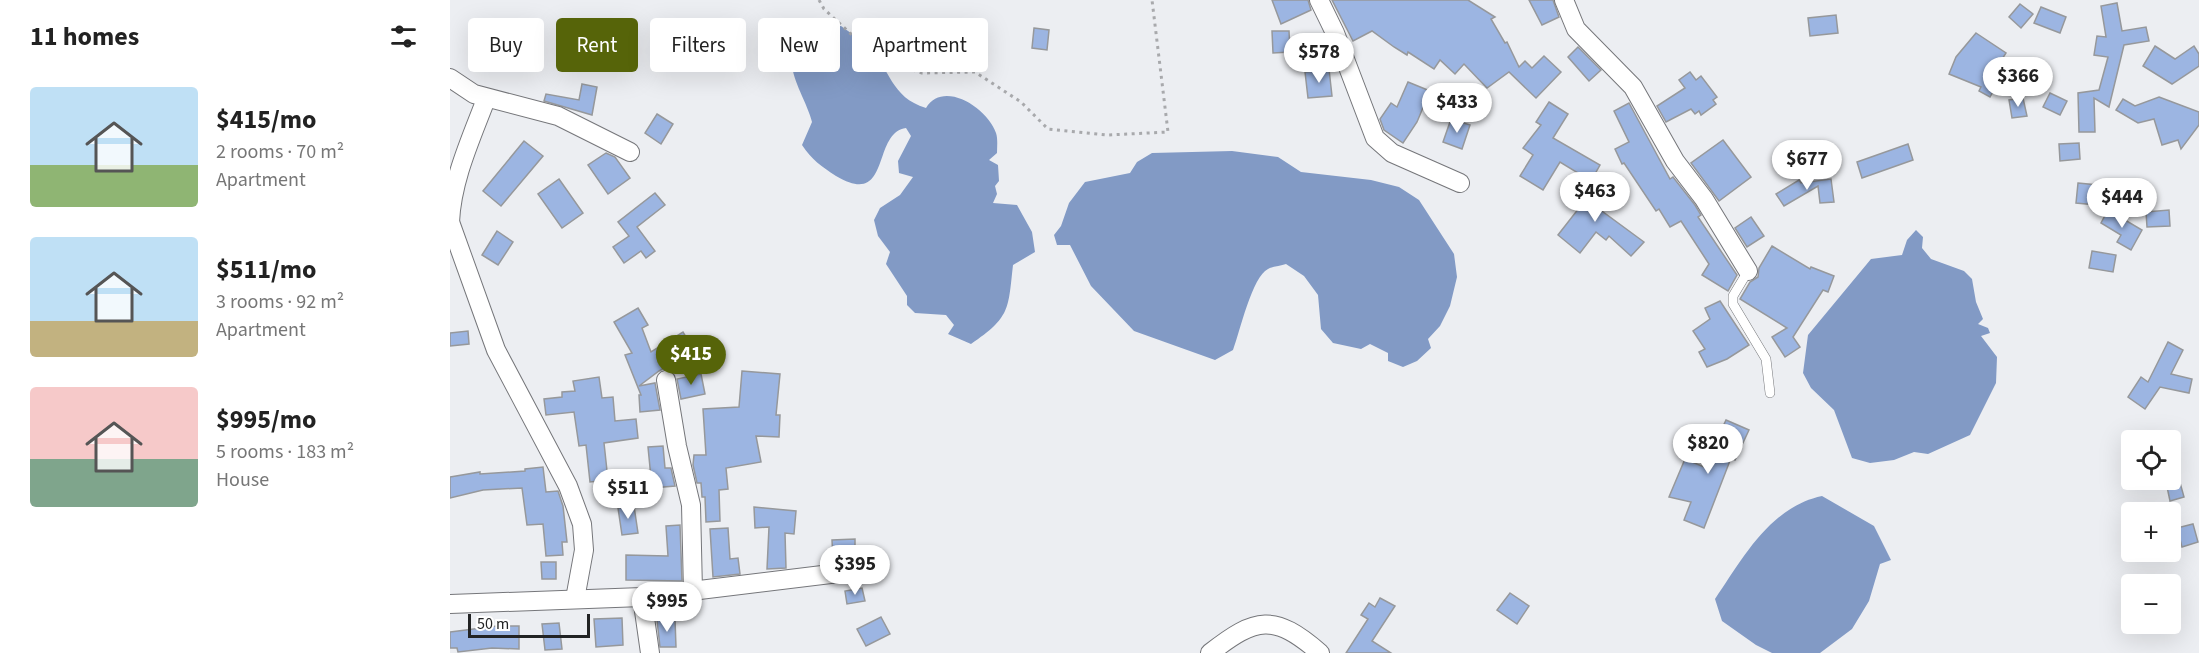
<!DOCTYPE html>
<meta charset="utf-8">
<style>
body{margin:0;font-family:"Source Sans 3",sans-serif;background:#f6f6f6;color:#222;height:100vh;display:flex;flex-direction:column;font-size:22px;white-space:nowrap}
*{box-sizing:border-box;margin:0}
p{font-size:20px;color:#767676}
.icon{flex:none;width:33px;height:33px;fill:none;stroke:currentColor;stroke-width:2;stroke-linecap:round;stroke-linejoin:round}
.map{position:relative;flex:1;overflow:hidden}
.drawer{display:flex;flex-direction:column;background:#fff;width:450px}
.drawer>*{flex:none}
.guide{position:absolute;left:18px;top:18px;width:570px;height:54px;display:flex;gap:12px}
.fabs{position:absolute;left:1671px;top:430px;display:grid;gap:12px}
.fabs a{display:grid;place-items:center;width:60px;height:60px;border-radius:6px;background:#fff;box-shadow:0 6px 24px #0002;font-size:30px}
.scale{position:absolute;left:18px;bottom:15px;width:122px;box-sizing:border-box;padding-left:6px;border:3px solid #222324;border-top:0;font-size:16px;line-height:21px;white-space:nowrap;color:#222324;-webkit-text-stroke:4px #fff;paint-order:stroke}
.price{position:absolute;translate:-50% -51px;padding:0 14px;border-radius:21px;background:#fff;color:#222;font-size:20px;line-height:39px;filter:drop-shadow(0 2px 3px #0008)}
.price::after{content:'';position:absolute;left:50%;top:36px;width:18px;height:14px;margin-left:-9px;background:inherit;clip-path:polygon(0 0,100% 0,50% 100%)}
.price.current{background:#566409;color:#fff}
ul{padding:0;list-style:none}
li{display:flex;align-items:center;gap:18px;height:150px;padding:0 30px}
li span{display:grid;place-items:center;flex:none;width:168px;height:120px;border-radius:6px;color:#555}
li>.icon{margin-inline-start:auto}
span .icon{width:72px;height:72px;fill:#fffc;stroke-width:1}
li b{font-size:26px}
h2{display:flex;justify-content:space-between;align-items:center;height:72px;padding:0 30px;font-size:26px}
.tag{padding:0 21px;border-radius:6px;background:#fff;box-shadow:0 6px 24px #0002;font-size:21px;line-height:54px}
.tag.current{background:#566409;color:#fff}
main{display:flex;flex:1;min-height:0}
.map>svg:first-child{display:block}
.water{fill:#829ac5}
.building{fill:#9cb5e2;stroke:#96989b;stroke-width:1.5}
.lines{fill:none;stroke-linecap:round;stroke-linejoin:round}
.service-casing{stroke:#75767a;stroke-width:10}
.minor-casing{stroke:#75767a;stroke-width:20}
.path{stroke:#a8a9ac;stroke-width:3;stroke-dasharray:3 4.5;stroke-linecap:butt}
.service{stroke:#fff;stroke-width:9}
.minor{stroke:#fff;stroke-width:18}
</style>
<main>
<section class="drawer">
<h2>11 homes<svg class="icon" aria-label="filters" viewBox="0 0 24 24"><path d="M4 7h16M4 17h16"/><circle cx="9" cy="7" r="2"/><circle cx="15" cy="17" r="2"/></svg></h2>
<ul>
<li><span style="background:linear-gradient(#bfe0f5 65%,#8fb573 0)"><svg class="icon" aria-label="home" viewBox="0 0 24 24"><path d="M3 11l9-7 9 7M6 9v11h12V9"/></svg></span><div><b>$415/mo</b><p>2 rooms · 70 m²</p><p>Apartment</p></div></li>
<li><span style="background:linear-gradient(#bfe0f5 70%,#c2b280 0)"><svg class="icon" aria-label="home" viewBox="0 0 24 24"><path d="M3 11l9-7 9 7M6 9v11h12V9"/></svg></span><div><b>$511/mo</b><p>3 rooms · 92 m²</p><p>Apartment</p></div></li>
<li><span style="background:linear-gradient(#f6c9c9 60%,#7fa58c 0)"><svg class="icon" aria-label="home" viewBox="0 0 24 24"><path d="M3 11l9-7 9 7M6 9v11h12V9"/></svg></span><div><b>$995/mo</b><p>5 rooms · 183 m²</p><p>House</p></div></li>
</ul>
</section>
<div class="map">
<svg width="1749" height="653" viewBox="0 0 1749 653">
<rect width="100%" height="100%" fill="#eceef2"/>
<g class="water">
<path d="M391,26c8,6 18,12 26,19 24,24 23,52 59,63 17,-29 62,0 70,25 2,6 1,14 1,20l-8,7 9,5 1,16 -4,5 2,8 -4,9 24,2 15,27 3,20 -22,13c-5,44 -2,52 -42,79l-23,-10 6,-9 -8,-10 -31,-2 -8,-8v-9l-21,-32 4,-12 -12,-16 -4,-16 6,-12 20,-13 13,-18 -14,-4 -1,-12 13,-25 -5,-8c-35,5 -14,81 -70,48 -15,-10 -24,-16 -34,-31l10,-23c-7,-30 -46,-76 9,-80l8,-15z"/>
<path d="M782,151l46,6 23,15 70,8 28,7 20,13 35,54 3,23 -7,29 -10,20 -12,13 3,9 -14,13 -14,6 -15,-6v-8l-18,-9 -9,5 -28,-6 -12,-14 -3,-34 -14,-19 -18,-12c-5,2 -13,2 -18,5 -16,8 -28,62 -35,81l-18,10 -81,-29 -43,-45 -21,-41h-13l-3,-10 7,-9 8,-23 16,-21 45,-9 7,-11 15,-9z"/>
<path d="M1466,230l7,7 -1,11 9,11 33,12 8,8 4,23 7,17 -5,5 10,4 2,5 -9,3 16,21 -1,26 -26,52 -42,19 -14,-2 -20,8 -24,3 -18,-5 -18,-48 -23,-22 -8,-15 5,-38 63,-76 31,-4 5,-15z"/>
<path d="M1372,496l52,30 17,34 -11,4 -11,37 -17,28 -32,24h-48l-16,-8 -34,-24 -7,-22c28,-41 55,-92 107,-103z"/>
</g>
<g class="building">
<path d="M822,0h36l3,10 -30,14z"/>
<path d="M882,0h136l27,17 -4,2 14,24 2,-1 12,25 6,-6 7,7 12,-12 17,16 -25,26 -27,-26 -22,16 -23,-24 -9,10 -15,-14 -6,9 -26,-17 -1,3 -13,-8 -22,-16 -19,10z"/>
<path d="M1079,0h24l6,17 -17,8z"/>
<path d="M1667,3l5,28 24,-4 3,14 -25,4 -15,62 -15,-9 1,34h-16l-1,-39 21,-3 9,-33 -14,-2 3,-19 9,1 -5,-31z"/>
<path d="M1570,4l13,10 -12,14 -12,-11z"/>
<path d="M1591,7l25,10 -6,16 -26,-10z"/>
<path d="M1386,15l2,18 -28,3 -2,-18z"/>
<path d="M584,28l15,2 -2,20 -15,-2z"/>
<path d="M822,31h17l1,21 -17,1z"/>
<path d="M1526,33l30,20 -16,25 8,5 -8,14 -11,-6 2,-4 -32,-13 7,-17z"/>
<path d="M1705,46l20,13 19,-13 5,8v12l-27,18 -29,-18z"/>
<path d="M1128,47l23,23 -12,11 -21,-24z"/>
<path d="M879,69l3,27 -24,2 -3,-26z"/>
<path d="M1240,72l6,8 5,-4 16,21 -4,3 3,4 -15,11 -2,-4 -4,3 -4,-5 -25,13 -9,-16 28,-18 -6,-8z"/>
<path d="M958,82l22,9 -13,31 -14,21 -19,-13 -4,-11 11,-16 6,4z"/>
<path d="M132,84l15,3 -5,28 -48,-14 2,-7 33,6z"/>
<path d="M1600,93l17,8 -7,14 -17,-8z"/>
<path d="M1709,97l40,15v13l-18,24 -3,-9 -16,5 -8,-26 -16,4 -22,-13 7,-11 12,7z"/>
<path d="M1573,98l4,18 -15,2 -3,-18z"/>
<path d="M1099,102l19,12 -15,24 47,27 -9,16 -31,-19 -17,28 -23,-14 13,-21 -10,-7 18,-23 -5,-3z"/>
<path d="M1179,103l41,76 3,-2 22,28 6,10 -3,2 39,58 -9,16 -26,-16 7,-11 -28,-43 -11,6 -11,-18 -3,2 -32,-48 -2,1 -7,-15 14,-7 -15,-31z"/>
<path d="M207,114l16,10 -12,20 -16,-11z"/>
<path d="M1001,119l19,6 -8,24 -19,-7z"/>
<path d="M1273,140l28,37 -32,24 -28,-38z"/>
<path d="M74,141l19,15 -42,50 -18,-15z"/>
<path d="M1629,143l1,16 -20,2 -1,-17z"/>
<path d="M1458,144l5,16 -51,18 -5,-16z"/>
<path d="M156,153l9,4 15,21 -22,16 -20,-29z"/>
<path d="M1132,178l18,11 -9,14 53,39 -13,14 -22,-20 -3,4 -10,-8 -16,21 -22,-18 25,-32 -12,-8z"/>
<path d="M109,179l24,34 -21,15 -24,-34z"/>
<path d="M1381,179l3,23 -14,1 -2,-17 -34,20 -8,-12 23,-14 2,3z"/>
<path d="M1628,183l20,2 -2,20 -20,-2z"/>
<path d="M205,193l10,12 -28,22 18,24 -9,7 -5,-7 -17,12 -11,-16 16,-11 -11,-14z"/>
<path d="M1658,210l34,20 -11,20 -14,-8 4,-7 -20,-12z"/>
<path d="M1719,210l1,16 -23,1 -1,-15z"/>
<path d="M1301,217l13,19 -17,11 -12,-19z"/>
<path d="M47,231l16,11 -15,23 -16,-10z"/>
<path d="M1322,246l38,23 1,-2 23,9 -6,16 -5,-2 -30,47 7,10 -15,10 -13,-20 15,-9 -47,-29 10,-17 8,-5 1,-9z"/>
<path d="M1642,251l24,4 -3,17 -24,-4z"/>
<path d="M1270,301l29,44 -22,14 -20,8 -8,-15 6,-3 -12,-18 17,-12 -5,-11z"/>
<path d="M188,308l10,17 -6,3 9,24 32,-20 12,20 -36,19 -20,15 16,-3 5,27 -20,2 -1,-17h2l-16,-40 7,-2 -18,-31z"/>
<path d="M18,331l1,13 -19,2v-13z"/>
<path d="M1718,342l15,8 -12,24 21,5 -3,14 -29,-6 -15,22 -17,-12 13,-20 7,5z"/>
<path d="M292,371l38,3 -4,41h4l-1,22 -23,-1 5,26 -35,6 2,21 -9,1 1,31 -14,1 -1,-25h-3l-1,-14h-4l-4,-18 1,-10h12l-3,-46 36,-2z"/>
<path d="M251,374l4,20 -24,5 -4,-20z"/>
<path d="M149,377l3,21 11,-1 2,24 21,-2 2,19 -34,5 4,37 -18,2 -4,-37 -7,1 -5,-34 -28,3 -2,-16 18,-2v-5l13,-1 -2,-10z"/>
<path d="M1276,420l23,10 -14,30 -4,-2 -27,70 -20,-8 7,-18 -22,-5 16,-38 19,8z"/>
<path d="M213,446l2,22h6l4,18 -23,2 -4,-41z"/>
<path d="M93,467l3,25 12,-1 5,15 4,36h-5l1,13 -17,1 -3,-32 -16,1 -5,-37 -39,2 -33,8v-21l30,-5v2l45,-3v-2z"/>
<path d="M1729,479l5,18 -14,4 -4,-19z"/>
<path d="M184,506l4,27 -16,2 -4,-27z"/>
<path d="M304,507l42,4 -2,23 -9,-1 1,35 -19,1 2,-42 -14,1z"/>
<path d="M1743,524l5,18 -16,5 -5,-19z"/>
<path d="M230,525l2,56 -56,-1v-25l42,1 -2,-30z"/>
<path d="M278,528l2,31 8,-1 2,16 -27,3 -3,-48z"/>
<path d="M405,539v20l-22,1 -1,-20z"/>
<path d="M91,562h15v17h-14z"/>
<path d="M412,588l3,13 -18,3 -2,-13z"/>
<path d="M1060,593l19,13 -12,18 -20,-14z"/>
<path d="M930,598l15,8 -23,35 19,12h-45l22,-34 -7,-4 8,-12 6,4z"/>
<path d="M431,617l9,17 -24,12 -9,-17z"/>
<path d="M172,618l1,27 -27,2 -2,-28z"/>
<path d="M225,619l1,28h-16l-3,-27z"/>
<path d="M109,623l3,26 -17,1 -3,-26z"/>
<path d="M47,626h22v23l-27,-1 -34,4 -1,-4h-7v-16z"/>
</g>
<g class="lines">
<defs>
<path id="service" d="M1298,271l-15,25v8l33,55 4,34"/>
<g id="minor">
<path d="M869,0l16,33 40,105 17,15 68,30"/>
<path d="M1114,0l12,29 57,58 42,74 29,38 44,72"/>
<path d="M0,78l24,16 84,22 72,36"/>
<path d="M0,222l46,128 72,136 14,38 2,26 -9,49"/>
<path d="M0,222c2,-43 21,-83 36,-123"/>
<path d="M216,380l11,66 14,59 2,86"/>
<path d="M192,597l8,56"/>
<path d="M0,604l192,-7 205,-25"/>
<path d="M760,653c46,-36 64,-40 110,0"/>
</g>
</defs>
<use href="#service" class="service-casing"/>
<use href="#minor" class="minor-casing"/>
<path class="path" d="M369,0l5,9 53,49 45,15 53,-1 46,30 27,27 59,6 61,-3 -16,-132"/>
<use href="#service" class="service"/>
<use href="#minor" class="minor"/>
</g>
</svg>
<div class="fabs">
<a><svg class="icon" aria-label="locate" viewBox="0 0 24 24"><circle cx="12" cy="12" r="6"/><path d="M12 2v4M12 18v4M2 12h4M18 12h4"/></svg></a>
<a>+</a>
<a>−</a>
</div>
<div class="scale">50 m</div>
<b class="price" style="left:869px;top:84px">$578</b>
<b class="price" style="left:1568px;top:108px">$366</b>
<b class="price" style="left:1007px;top:134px">$433</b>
<b class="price" style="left:1357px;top:191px">$677</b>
<b class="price" style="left:1145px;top:223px">$463</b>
<b class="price" style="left:1672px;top:229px">$444</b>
<b class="price current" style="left:241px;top:386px">$415</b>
<b class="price" style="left:1258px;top:475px">$820</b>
<b class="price" style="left:178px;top:520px">$511</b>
<b class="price" style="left:405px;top:596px">$395</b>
<b class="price" style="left:217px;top:633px">$995</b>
<div class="guide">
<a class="tag">Buy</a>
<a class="tag current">Rent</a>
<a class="tag">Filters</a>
<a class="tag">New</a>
<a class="tag">Apartment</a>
</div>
</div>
</main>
